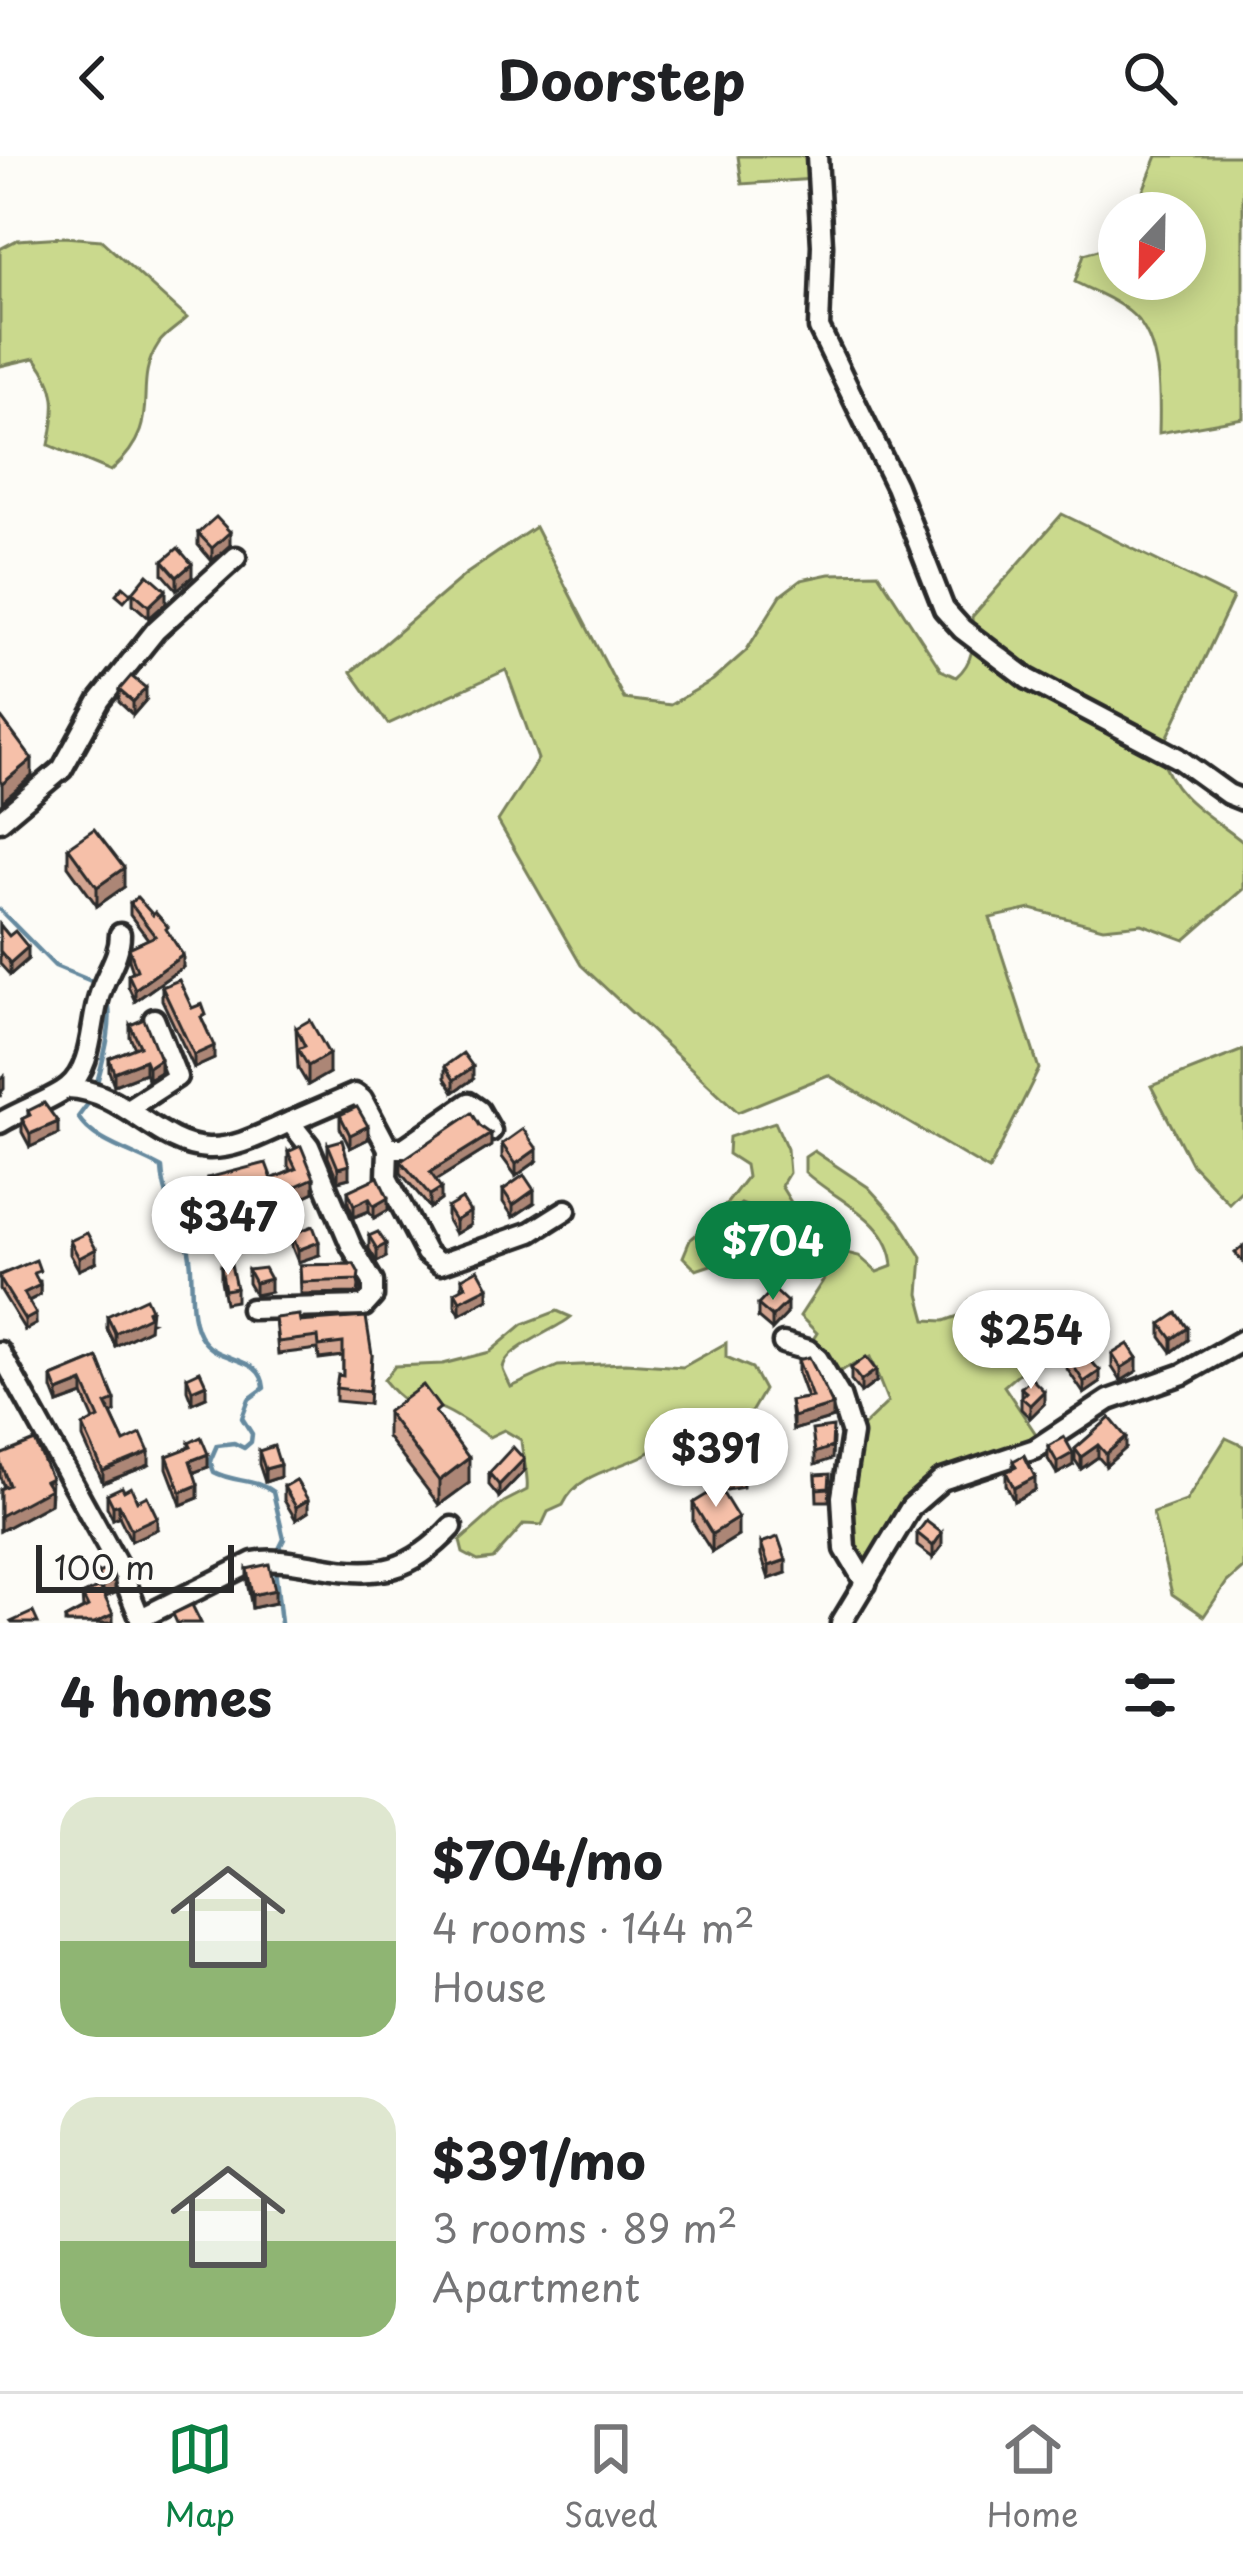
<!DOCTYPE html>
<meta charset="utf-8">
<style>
body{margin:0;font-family:"Playpen Sans",sans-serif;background:#f2f2f2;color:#202124;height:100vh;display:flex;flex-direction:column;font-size:45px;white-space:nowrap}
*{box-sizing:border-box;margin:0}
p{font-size:39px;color:#757577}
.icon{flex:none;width:66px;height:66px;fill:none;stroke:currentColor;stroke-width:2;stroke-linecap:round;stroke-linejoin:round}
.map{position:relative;height:1467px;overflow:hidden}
.details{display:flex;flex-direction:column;background:#fff;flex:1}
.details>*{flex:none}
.needle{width:78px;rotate:202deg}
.controls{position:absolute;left:1098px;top:36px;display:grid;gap:24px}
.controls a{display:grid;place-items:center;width:108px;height:108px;border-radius:50%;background:#fff;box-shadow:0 6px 30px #0003;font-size:60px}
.scale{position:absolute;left:36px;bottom:30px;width:198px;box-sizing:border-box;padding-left:12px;border:6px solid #2b2b2b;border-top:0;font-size:33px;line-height:42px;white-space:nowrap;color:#2b2b2b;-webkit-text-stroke:9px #fdfcf7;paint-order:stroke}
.price{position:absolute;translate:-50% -102px;padding:0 27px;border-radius:42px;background:#fff;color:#222;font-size:39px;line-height:78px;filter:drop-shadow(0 3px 6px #0008)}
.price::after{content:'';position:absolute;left:50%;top:72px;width:36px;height:27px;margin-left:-18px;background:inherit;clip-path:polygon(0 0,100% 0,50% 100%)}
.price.current{background:#0b8043;color:#fff}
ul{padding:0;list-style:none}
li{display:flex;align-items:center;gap:36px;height:300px;padding:0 60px}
li span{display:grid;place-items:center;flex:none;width:336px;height:240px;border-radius:36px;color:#555}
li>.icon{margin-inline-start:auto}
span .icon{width:144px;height:144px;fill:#fffc;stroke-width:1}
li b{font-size:51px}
h2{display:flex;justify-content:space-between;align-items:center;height:144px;padding:0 60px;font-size:51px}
header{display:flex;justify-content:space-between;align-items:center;height:156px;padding:0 60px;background:#fff;font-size:54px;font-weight:700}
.tabs{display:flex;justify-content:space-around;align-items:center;height:168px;border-top:3px solid #e0e0e0;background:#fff;font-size:33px;color:#757577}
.tabs a{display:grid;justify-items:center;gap:6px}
.tabs .current{color:#0b8043}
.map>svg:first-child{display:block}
.green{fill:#cad98d;stroke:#7a825c;stroke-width:3}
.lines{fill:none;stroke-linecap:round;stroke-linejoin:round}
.stream{stroke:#668a9f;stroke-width:4.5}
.minor-casing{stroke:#2b2b2b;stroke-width:27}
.minor{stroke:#fdfcf7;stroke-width:18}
.wall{fill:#d4a591;stroke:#2b2b2b;stroke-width:3}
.shaded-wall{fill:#ac8676;stroke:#2b2b2b;stroke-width:3}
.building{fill:#f6c0a9;stroke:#2b2b2b;stroke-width:3}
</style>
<header><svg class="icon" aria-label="back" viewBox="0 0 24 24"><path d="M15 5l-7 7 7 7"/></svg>Doorstep<svg class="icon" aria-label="search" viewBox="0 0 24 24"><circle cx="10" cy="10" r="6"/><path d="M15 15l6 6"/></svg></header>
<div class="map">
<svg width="1243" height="1467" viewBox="0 0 1243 1467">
<rect width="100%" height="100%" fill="#fdfcf7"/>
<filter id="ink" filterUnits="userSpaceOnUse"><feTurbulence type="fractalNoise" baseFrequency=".00833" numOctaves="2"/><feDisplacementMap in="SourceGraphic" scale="24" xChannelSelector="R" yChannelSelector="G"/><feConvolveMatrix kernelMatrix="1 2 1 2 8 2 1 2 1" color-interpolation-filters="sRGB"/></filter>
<g filter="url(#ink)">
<g class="green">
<path d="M738,0h78l-2,23 -72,5z"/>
<path d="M1157,0h86v262l-84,15c1,-36 3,-91 -26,-118 -16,-15 -39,-23 -58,-33l9,-28 18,-5 17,-15v45h66v-66h-51z"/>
<path d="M64,81l37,3 86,78c-8,8 -22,16 -28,25 -31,46 9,77 -48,128l-62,-26c8,-38 10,-56 -14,-87l-35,8v-117l17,-9z"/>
<path d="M1062,358l171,84 -73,155c15,48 46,59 83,89v47l-58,51 -43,-16 -39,4 -72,-19 -41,9 49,151 -50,101 -161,-95 -90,37 -157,-147 -83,-144 40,-62 -32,-89 -118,54 -37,-52 115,-98 69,-47 89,172 46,6 43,-25 33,-29 35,-56 20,-15 28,-6 49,-1 63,97 15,7c20,-17 17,-36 16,-60z"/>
<path d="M1243,894v139l-14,14 -38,-40 -40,-77z"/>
<path d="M775,966l12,27 2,24 -8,13 19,31 31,21 11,14 17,4 18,16 16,-6c-3,-47 -57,-65 -88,-94v-15l9,-6 54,36 31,34 23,36 -3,37 7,26 18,1 20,-7 6,-14 26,2 22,14v20l22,19 -36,31 34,51 -82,31 -35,18 -56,82c-25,-33 -12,-98 -8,-136l31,-30 -18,-45 -32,15 -26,-31 5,-8 -17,-17 24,-37c-6,-24 -59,-67 -83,-75l-37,31 7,30 -15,5 -13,-13 7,-17 31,-29 26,-34 -2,-12 -17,-11 1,-17z"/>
<path d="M557,1155l14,6c-13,12 -68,32 -68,52 0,2 7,16 8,18l47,-21 67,-3 58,4 43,-24v14l26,11 12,22 -14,24 -54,1 -9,19 -18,1c-27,37 -85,26 -106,70l-15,7 -6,13 -18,-1 -31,35 -15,2 -15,-8 -3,-12 44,-39 23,-12c2,-17 -5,-33 -6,-50l-17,-10 -15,7c-14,-9 -29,-20 -44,-27 -28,-14 -32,7 -61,-30l11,-14 48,-2 47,-12 33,-28z"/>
<path d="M1226,1282l17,8v122l-16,14 -23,34 -32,-22 -19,-81 33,-12z"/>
</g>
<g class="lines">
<g class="stream">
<path d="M0,754l55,56 41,17"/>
<path d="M95,934c7,-27 20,-66 12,-93"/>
<path d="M90,945l-12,16c17,27 57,35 84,51 2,34 17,49 26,79 8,28 -3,69 15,93 17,24 59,15 61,48l-15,11 -7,19 10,16 -1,8 -7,6 -10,-5 -17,2 -7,16 4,11c20,11 41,6 59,20l11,47 -7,14"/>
<path d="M275,1413l6,54"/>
</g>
<defs>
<g id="minor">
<path d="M817,0l5,89 -3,83 77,158 48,123 18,20 66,50 150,79 50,36 15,6"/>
<path d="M0,665l62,-52 38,-69 56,-70 80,-73"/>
<path d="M68,932c56,2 89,58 140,60 29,1 56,-15 82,-26l19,24 42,99 22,37v14l-9,10 -113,3"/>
<path d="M129,952l48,-31 -23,-58"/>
<path d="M290,966l65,-28 7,5 26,49h16l65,-45 10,7 12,21"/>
<path d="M0,967c19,-12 54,-24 68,-36 25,-20 22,-62 31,-90 6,-23 21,-39 21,-63"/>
<path d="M388,992l-1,30 39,75 14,11 91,-32 35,-22"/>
<path d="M783,1187l25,7 10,9 22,37 12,38 -10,63 3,52 21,35"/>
<path d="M0,1196l121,219 21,52"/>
<path d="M141,1462l112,-56c23,-4 45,1 68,5 58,11 90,4 131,-40"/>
<path d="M841,1467l70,-116 31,-27 93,-31 74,-49 74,-26 60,-34"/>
</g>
</defs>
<use href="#minor" class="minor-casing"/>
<use href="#minor" class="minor"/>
</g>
<g class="wall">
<path d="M198,377l32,12 -18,16 -14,-16z"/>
<path d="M163,405l29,16 -15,13 -14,-16z"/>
<path d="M133,436l33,11 -17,15 -16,-14z"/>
<path d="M119,534l27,10 -13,15 -14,-13z"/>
<path d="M68,691l56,40 -27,19 -29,-40z"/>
<path d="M130,747l38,30 15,34 -48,34 -7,-15v-12l5,-2 -4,-12v-12l19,-9 -18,-24z"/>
<path d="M0,769l28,34 -18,16 -10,-11z"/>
<path d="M162,831l30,21 14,19 8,32 -20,9 -32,-68z"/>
<path d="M130,869l30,47 -12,7 -3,-6 -31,12 -5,-14v-13l26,-10 -5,-11z"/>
<path d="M296,872l33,45 -21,12 -10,-17z"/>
<path d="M445,910l28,13 -19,13 -9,-14z"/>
<path d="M28,955l30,23 -28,13 -8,-15v-13l6,-3z"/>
<path d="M340,959l28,24 -18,9 -10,-20z"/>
<path d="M328,988l21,34 -11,3 -10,-24z"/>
<path d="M502,988l35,17 -21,15 -14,-19z"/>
<path d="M491,990l-55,34 5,20 -11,8 -29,-35v-12z"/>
<path d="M288,996l26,40 -52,24 -2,-7 -9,3 -3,-11 -35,11 -6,-20v-14l65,1 19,-8 -3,-5z"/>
<path d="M378,1021l10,33 -14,8 -5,-7 -15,6 -6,-14v-12z"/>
<path d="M503,1034l31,13 -21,14 -10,-15z"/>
<path d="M447,1052l23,17 -15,9 -8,-14z"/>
<path d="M292,1078l27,21 -21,7 -6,-15z"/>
<path d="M369,1080l17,21 -9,5 -8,-13z"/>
<path d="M70,1085l26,21 -17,8 -9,-16z"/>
<path d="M354,1108l5,22 -1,7 -57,1 -1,-29z"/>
<path d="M221,1111l15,21v13l-11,2 -4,-23z"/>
<path d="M248,1114l22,22 -15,3 -7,-12z"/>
<path d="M0,1119l40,6v14l-11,6 7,23 -11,6 -25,-41z"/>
<path d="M462,1122l26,21 -28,15 -5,-9v-13l7,-3z"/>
<path d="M758,1149l29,9 -15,16 -14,-12z"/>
<path d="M107,1160l44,6 -2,1v6l-34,17 -8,-17z"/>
<path d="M275,1162l25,4 72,33 -3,49 -33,-3v-13l7,-12v-20l-24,3 -1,-10 -40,5z"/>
<path d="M1161,1168l27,16 -16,12 -11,-15z"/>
<path d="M1055,1182l45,45 -16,11 -29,-43z"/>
<path d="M1112,1198l25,17 -16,10 -9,-14z"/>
<path d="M98,1202l17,54 -4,2 13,28 25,23 -46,18 -20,-45v-12l11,-6 -11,-25 -25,9 -6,-15v-12z"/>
<path d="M798,1204l35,58 -40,12 -3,-29 17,-3 -9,-25z"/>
<path d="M851,1212l25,14 -15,11 -10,-12z"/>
<path d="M187,1221l19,20 -14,6 -5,-13z"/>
<path d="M1021,1232l23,16 -14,14 -9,-9z"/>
<path d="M387,1256l53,8 29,63 -30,22 -52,-68z"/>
<path d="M1110,1262l16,30 -20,18 -8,-9 -17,12 -6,-9v-11z"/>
<path d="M189,1287l19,24 -14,5 4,26 -17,7 -14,-37v-12l22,-8z"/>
<path d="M1048,1290l25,19 -16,9 -9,-15z"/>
<path d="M259,1295l21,26 -15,5 -6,-18z"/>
<path d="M0,1299l51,38 -1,11 -50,27v-42l4,-2 -4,-10z"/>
<path d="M716,1302l27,16v13l-22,4 17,45 -26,16 -19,-30v-19l27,-14 -4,-18z"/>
<path d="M1013,1305l22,29 -21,11 -8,-16v-13l7,-3z"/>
<path d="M524,1315l-25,26 -10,-12v-12z"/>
<path d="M816,1319l14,11 -1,15h-12z"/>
<path d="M284,1331l24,25 -12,8 -12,-20z"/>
<path d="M124,1335l33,38 -26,12 -12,-25 -6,3 -6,-12v-13z"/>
<path d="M917,1377l25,13 -9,12 -16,-12z"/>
<path d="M761,1387l25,30 -17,6 -8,-24z"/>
<path d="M247,1413l28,34 -23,5 -5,-26z"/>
<path d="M98,1417l17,20 -10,4 8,26h-48v-4l18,-10 -1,-14 17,-8z"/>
</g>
<g class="shaded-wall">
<path d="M230,376v13l-18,16v-13z"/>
<path d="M192,408v13l-15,13v-13z"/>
<path d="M166,434v13l-17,15v-12z"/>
<path d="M146,532v12l-13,15v-13z"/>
<path d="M32,603v17l-30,26v-18z"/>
<path d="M124,712v19l-27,19v-19z"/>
<path d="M28,791v12l-18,16v-12z"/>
<path d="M183,799v12l-48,34v-12z"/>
<path d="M214,890v13l-20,9v-13z"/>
<path d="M329,898v19l-21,12v-19z"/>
<path d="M160,903v13l-12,7v-12z"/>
<path d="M145,904v13l-31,12v-13z"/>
<path d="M473,911v12l-19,13v-12z"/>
<path d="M4,920v13l-2,2 -2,6v-18z"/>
<path d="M58,966v12l-28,13v-13z"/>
<path d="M368,970v13l-18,9v-13z"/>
<path d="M491,978v12l-61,38v-12z"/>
<path d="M537,993v12l-21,15v-12z"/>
<path d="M349,1009v13l-11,3v-13z"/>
<path d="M314,1022v14l-52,24v-15z"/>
<path d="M248,1030v15l-35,11v-15z"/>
<path d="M441,1032v12l-11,8v-13z"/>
<path d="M534,1034v13l-21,14v-12z"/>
<path d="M260,1038v15l-9,3v-15z"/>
<path d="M369,1042v13l-15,6v-12z"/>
<path d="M388,1042v12l-14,8v-12z"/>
<path d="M470,1056v13l-15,9v-13z"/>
<path d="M319,1086v13l-21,7v-12z"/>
<path d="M386,1088v13l-9,5v-13z"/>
<path d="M96,1093v13l-17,8v-12z"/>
<path d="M270,1123v13l-15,3v-12z"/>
<path d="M40,1129v10l-16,8v-10z"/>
<path d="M488,1131v12l-28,15v-13z"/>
<path d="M787,1146v12l-15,16v-13z"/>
<path d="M151,1153l-2,20 -34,17v-13z"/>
<path d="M36,1158v10l-11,6v-10z"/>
<path d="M1188,1172v12l-16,12v-13z"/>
<path d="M1137,1202v13l-16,10v-13z"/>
<path d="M876,1214v12l-15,11v-12z"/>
<path d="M1100,1215v12l-16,11v-12z"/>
<path d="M83,1226v13l-25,9v-12z"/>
<path d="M206,1228v13l-14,6v-13z"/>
<path d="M1044,1235v13l-14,14v-13z"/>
<path d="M115,1244v12l-9,5v-13z"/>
<path d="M833,1249v13l-40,12v-13z"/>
<path d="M1126,1281v11l-20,18v-12z"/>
<path d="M833,1284l-1,19 -17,6v-12z"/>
<path d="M1098,1289v12l-17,12v-12z"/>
<path d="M149,1296v13l-46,18v-12z"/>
<path d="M1073,1297v12l-16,9v-12z"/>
<path d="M208,1298v13l-18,7v-13z"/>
<path d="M469,1302v25l-30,22v-24z"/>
<path d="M524,1303v12l-25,26v-12z"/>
<path d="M280,1309v12l-15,5v-13z"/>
<path d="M1035,1321v13l-21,11v-13z"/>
<path d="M51,1322l-1,26 -50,27v-15z"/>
<path d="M198,1329v13l-17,7v-13z"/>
<path d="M308,1344v12l-12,8v-13z"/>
<path d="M119,1348v12l-6,3v-13z"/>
<path d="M157,1361v12l-26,12v-12z"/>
<path d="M738,1362v18l-26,16v-18z"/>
<path d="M942,1377v13l-9,12v-12z"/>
<path d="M786,1404v13l-17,6v-13z"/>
<path d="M115,1424v13l-12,5v-13z"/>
<path d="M275,1434v13l-23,5v-13z"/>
<path d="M113,1458v9h-19z"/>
</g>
<g class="building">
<path d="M216,361l14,15 -18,16 -14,-15z"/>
<path d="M178,392l14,16 -15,13 -14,-16z"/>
<path d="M148,418l18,16 -17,16 -16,-14z"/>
<path d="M123,430l8,7 -7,8 -8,-7z"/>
<path d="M131,520l15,12 -13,14 -14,-12z"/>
<path d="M0,560l32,43 -30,25 -2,-3z"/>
<path d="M94,673l30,39 -27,19 -29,-40z"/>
<path d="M137,741l16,18 2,-3 13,15 -2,2 17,26 -48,34 -7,-15 9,-4 -8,-22 26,-12 -25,-33z"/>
<path d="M0,769l9,11 6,-5 13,16 -18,16 -10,-12z"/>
<path d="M179,824l13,28 10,-4 4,11 -5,2 13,29 -20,9 -32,-68z"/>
<path d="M144,863l16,40 -12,8 -3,-7 -31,12 -5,-14 31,-12 -10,-21z"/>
<path d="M310,864l19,34 -21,12 -10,-17 7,-3 -9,-18z"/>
<path d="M463,897l10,14 -19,13 -9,-14z"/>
<path d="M44,947l14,19 -28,12 -8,-15 8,-4 -2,-4z"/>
<path d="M357,951l11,19 -18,9 -10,-20z"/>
<path d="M472,957l8,13 11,8 -61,38 11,16 -11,7 -29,-34z"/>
<path d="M523,973l14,20 -21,15 -14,-20z"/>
<path d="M342,984l7,25 -11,3 -10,-24z"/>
<path d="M301,990l13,32 -52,23 -2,-7 -9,3 -3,-11 -35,11 -6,-19 59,-15 6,16 24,-10 -8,-17z"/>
<path d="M524,1019l10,15 -21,15 -10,-15z"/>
<path d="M378,1021l10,21 -14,8 -5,-8 -15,7 -6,-14z"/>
<path d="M462,1043l8,13 -15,9 -8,-13z"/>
<path d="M313,1070l6,16 -21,8 -6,-16z"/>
<path d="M378,1076l8,12 -9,5 -8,-13z"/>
<path d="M87,1077l9,16 -17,9 -9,-17z"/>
<path d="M1243,1090v16l-8,-9z"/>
<path d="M36,1104l4,11 -6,2 6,12 -16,8 12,21 -11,6 -25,-41v-4z"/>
<path d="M354,1108l5,9 -1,7 -57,2 -1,-17z"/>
<path d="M231,1109l5,23 -11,2 -4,-23z"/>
<path d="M264,1112l6,11 -15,4 -7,-13z"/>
<path d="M478,1113l10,18 -28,14 -5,-9 11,-6 -4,-8z"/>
<path d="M773,1133l14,13 -15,15 -14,-12z"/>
<path d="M146,1142l5,11 -4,2 2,5 -34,17 -8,-17z"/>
<path d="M1177,1157l11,15 -16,11 -11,-15z"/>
<path d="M299,1159l1,7 66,-5 6,38 -3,37 -33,-4 2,-13 5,1v-33l-24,3 -1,-9 -40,5 -3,-24z"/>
<path d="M1065,1175l35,40 -16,11 -29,-44z"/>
<path d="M1128,1188l9,14 -16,10 -9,-14z"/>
<path d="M809,1201l24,48 -40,12 -3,-16 22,-4 -14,-37z"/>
<path d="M866,1201l10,13 -15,11 -10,-13z"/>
<path d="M98,1202l17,42 -9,4 18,38 17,-8 8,18 -46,19 -20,-45 16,-8 -16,-36 -25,10 -6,-15z"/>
<path d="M200,1215l6,13 -14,6 -5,-13z"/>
<path d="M1031,1222l13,13 -14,14 -9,-8 5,-5 -5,-4z"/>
<path d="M423,1229l17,23 -5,4 34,46 -30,23 -52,-69z"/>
<path d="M1110,1262l16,19 -20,17 -8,-9 -17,12 -6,-8z"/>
<path d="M833,1271l-1,20 -17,6 -3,-23z"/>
<path d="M201,1281l7,17 -18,7 8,24 -17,7 -14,-36 24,-9 -2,-4z"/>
<path d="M1064,1281l9,16 -16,9 -9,-16z"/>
<path d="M35,1285l16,37 -6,3 5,8 -50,27v-27l9,-4 -9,-23v-7z"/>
<path d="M274,1290l6,19 -15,4 -6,-18z"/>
<path d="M513,1291l11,12 -25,26 -10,-12z"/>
<path d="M739,1298l4,20 -22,5 -5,-21z"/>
<path d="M1024,1299l11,22 -21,11 -8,-16 10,-5 -3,-6z"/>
<path d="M830,1318l-1,14 -12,1 -1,-14z"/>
<path d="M296,1324l12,20 -12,7 -12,-20z"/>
<path d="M122,1331l2,4 7,-4 6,14 10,-5 10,21 -26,12 -12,-25 -6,2 -6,-12z"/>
<path d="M719,1331l19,31 -26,16 -19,-31z"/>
<path d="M926,1365l16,12 -9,13 -16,-13z"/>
<path d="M778,1381l8,23 -17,6 -8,-23z"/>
<path d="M269,1408l6,26 -23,5 -5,-26z"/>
<path d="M110,1412l5,12 -12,5 -5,-12z"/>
<path d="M100,1431l13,27 -19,9h-27l-2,-4 23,-12 -6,-12z"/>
<path d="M192,1449l9,18h-24l-4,-9z"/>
<path d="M33,1456l5,11h-26l-1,-1z"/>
</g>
</g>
</svg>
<div class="controls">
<a><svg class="needle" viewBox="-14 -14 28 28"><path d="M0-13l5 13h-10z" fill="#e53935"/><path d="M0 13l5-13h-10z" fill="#757577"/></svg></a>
</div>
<div class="scale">100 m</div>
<b class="price" style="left:228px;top:1122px">$347</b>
<b class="price current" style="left:773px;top:1147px">$704</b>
<b class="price" style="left:1031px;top:1236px">$254</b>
<b class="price" style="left:716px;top:1354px">$391</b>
</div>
<section class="details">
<h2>4 homes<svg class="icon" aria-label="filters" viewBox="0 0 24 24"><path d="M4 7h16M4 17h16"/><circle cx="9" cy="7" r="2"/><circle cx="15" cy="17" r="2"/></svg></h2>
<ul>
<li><span style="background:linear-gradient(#dfe7d0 60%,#8fb573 0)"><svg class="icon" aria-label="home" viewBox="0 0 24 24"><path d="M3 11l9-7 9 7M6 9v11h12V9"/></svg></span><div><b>$704/mo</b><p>4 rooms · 144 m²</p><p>House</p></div></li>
<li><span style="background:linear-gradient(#dfe7d0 60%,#8fb573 0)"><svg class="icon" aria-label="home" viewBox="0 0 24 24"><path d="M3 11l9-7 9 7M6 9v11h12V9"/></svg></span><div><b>$391/mo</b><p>3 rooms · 89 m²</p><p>Apartment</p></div></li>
</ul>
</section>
<nav class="tabs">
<a class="current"><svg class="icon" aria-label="map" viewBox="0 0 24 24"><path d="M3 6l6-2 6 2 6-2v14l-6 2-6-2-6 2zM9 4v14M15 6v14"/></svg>Map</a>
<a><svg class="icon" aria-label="saved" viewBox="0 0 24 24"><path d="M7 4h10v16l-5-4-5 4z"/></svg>Saved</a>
<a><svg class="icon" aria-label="home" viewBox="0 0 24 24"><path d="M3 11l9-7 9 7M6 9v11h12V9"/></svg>Home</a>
</nav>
